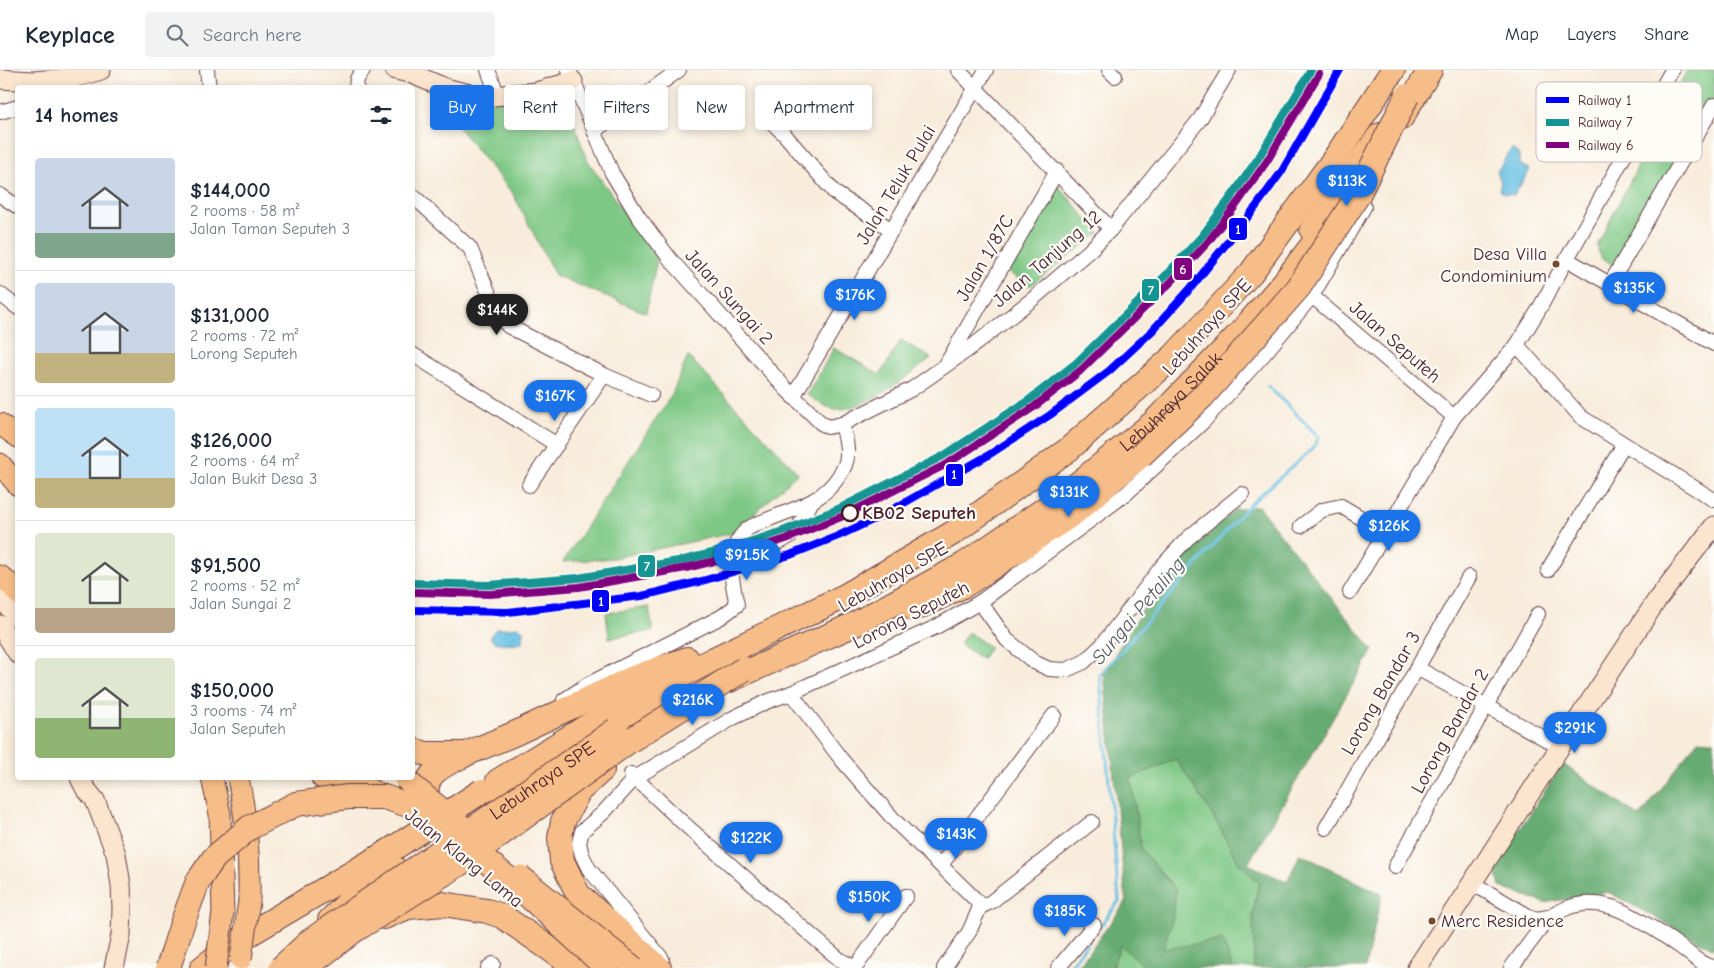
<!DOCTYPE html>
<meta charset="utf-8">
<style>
body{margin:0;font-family:"Comic Neue",sans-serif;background:#f2f2f3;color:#1f2937;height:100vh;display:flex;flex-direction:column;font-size:19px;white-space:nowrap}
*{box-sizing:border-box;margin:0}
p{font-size:16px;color:#747a83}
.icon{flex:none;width:28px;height:28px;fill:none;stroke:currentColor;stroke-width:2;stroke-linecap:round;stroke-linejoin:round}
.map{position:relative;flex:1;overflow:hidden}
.details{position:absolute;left:15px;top:15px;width:400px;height:695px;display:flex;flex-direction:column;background:#fff;border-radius:5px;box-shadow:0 2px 8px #0003}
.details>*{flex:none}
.hud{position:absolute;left:430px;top:15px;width:475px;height:45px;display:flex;gap:10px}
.price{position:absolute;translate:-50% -42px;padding:0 11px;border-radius:18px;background:#1a73e8;color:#fff;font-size:16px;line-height:32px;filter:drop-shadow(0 1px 2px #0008)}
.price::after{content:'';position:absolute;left:50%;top:30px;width:15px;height:11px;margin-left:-8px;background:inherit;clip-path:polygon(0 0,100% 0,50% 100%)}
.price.active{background:#222;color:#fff}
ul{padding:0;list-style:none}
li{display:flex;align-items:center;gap:15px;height:125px;padding:0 20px}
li+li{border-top:1px solid #e0e1e3}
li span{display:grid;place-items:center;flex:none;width:140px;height:100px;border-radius:5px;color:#555}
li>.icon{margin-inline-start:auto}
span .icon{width:60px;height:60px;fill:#fffc;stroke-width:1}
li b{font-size:21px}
h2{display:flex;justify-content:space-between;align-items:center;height:60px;padding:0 20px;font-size:21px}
.tag{padding:0 18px;border-radius:5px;background:#fff;box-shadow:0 2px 8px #0003;font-size:18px;line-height:45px}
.tag.active{background:#1a73e8;color:#fff}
header{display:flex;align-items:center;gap:30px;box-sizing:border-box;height:70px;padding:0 25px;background:#fff;border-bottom:1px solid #e0e1e3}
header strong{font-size:24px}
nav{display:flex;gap:28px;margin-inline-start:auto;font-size:18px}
.search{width:350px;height:45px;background:#f2f2f3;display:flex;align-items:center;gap:12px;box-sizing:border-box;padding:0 18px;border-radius:5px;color:#747a83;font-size:19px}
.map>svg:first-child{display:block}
.green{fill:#7ec885;stroke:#647458}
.forest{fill:#66ac72;stroke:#58664e}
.water{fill:#67c1e4;stroke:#587088}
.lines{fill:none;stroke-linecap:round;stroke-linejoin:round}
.stream{stroke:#67c1e4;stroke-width:3}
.street-casing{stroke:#643e45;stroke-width:16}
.secondary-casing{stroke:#643e45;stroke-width:21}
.primary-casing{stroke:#643e45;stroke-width:23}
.highway-casing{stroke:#643e45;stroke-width:26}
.street{stroke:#fff;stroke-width:14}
.secondary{stroke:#fce5cf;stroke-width:19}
.primary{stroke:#f7bd88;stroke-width:21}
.highway{stroke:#f7bd88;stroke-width:24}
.primary-bridge-casing{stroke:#643e45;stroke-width:23;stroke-linecap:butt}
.highway-bridge-casing{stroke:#643e45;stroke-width:26;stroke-linecap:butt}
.primary-bridge{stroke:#f7bd88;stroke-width:21}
.highway-bridge{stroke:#f7bd88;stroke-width:24}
.rail-1-casing{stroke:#fdfcf7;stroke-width:11}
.rail-2-casing{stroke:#fdfcf7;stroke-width:11}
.rail-3-casing{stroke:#fdfcf7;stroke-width:11}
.rail-1{stroke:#00f;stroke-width:8}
.rail-2{stroke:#139593;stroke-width:8}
.rail-3{stroke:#800080;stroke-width:8}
.bus-dot{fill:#7a4b2a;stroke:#fdfcf7;stroke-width:2}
.stop-dot{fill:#fdfcf7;stroke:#4a1f2b;stroke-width:2.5}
.labels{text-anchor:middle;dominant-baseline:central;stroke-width:4.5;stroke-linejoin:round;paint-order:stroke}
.bus-label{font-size:18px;fill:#4a1f2b;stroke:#fdfcf7;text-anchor:end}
.street-label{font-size:19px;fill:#4a1f2b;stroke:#fdfcf7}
.stop-label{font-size:19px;font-weight:bold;fill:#4a1f2b;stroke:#fdfcf7;text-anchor:start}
.water-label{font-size:20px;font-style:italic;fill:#54586c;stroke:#fdfcf7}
.key{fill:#fdfcf7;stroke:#c7baba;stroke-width:1}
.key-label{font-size:14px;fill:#4a1f2b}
.line-badge{stroke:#fdfcf7;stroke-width:2}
.badge-label{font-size:14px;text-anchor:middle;font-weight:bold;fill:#fff}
</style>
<header>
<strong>Keyplace</strong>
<div class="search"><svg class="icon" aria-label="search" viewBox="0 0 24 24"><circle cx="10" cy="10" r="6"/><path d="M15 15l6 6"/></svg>Search here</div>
<nav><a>Map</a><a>Layers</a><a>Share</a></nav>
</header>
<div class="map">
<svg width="1714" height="898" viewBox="0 0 1714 898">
<rect width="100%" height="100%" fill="#fdfcf7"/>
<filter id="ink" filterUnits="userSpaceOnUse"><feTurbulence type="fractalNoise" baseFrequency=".02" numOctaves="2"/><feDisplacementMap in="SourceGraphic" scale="10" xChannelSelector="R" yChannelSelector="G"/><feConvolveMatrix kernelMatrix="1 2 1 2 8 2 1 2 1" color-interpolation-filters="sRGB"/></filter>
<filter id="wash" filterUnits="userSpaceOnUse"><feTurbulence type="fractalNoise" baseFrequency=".0096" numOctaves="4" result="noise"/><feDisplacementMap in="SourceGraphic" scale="20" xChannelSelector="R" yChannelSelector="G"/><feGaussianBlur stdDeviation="1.12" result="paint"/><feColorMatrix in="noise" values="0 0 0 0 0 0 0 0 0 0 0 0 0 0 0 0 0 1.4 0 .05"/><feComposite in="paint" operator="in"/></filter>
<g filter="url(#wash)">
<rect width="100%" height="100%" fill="#f8ecdb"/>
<g class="green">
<path d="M1687,0h27v27l-97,170 -16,-9 -4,-12z"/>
<path d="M561,20l27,71 69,98 -11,54 -91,-38 -42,-81 -69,-84z"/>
<path d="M1054,111l45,52 -69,53 -24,-15z"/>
<path d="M901,270l30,18c-23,18 -65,53 -96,51 -7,0 -21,-10 -28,-14l27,-47 46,27z"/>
<path d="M688,286l110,117 -65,60 -119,25 -51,4 109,-168z"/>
<path d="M649,537l4,24 -44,7 -3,-25z"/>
<path d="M968,562l22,15 -8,12 -22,-15z"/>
<path d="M1176,689l34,52 29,52 20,19 -6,30 1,56h-21l-11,-28 -60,10 10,-30 4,-30 -35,-41 -10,-71z"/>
<path d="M1120,875l26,23h-34z"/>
</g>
<g class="forest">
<path d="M1258,436l115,144 -125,214 39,18 13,-28 82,40 -17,74h-111l-1,-56 6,-30 -20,-19 -29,-52 -34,-52 -45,19 10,71 35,41 -4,30 -9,29 59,-9 11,28h-87l-26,-23 -8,23h-35l49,-66 -22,-229 58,-95 72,-68z"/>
<path d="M1698,670l16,1v208l-106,-57 -64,11 -44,-16 -5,-21 68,-102 77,53z"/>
</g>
<g class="water">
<path d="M1512,78l7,7v9l11,6 -16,25 -9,-1 -6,-4 2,-8 -5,-9z"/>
<path d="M519,557l4,3v10l-2,3c-9,0 -43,4 -25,-14z"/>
</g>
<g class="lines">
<g class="stream">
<path d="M1099,858l20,-27 -19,-226 147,-168 66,-59 6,-11 -51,-51"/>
<path d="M1069,898l20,-27"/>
</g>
</g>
</g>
<g filter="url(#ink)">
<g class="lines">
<defs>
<g id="street">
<path d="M207,0l2,18"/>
<path d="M488,0l10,26"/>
<path d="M569,0l43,103 26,43 32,43 116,130 35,34 7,4 14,-3 70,-35 57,-40 65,-51 55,-47 22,-22 89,-110 29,-49"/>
<path d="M958,0l153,159"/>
<path d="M1109,0l6,6"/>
<path d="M356,18l1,-9 6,-9"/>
<path d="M0,42l18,-5"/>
<path d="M768,49l16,15 51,59 57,37"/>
<path d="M594,61l85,-61"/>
<path d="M0,125l18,12"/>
<path d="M412,125l58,53 27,65 11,13 96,49 47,20"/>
<path d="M1568,190l146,84"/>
<path d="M1610,214l104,-179"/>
<path d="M0,224l18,14"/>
<path d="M1312,226l142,121"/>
<path d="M1517,275l64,72 133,83"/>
<path d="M412,284l145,91"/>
<path d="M948,291l109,-190"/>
<path d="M793,327l193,-327"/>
<path d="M529,415l75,-110"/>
<path d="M1301,456l21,-16 19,-4 44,26"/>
<path d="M732,488c14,-4 47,-14 58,-22 11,-8 15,-22 21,-33"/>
<path d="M1548,500l76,-126"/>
<path d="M1350,522l104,-175 63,-72 21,-34 134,-241"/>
<path d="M980,532l27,38 27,22 15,7 17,1 18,-8 18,-17 61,-80 25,-27 54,-44"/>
<path d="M1417,598l143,79"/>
<path d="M791,623l50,66 55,63 80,78 4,7 -11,25 -25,36"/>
<path d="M564,630l23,-15 134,-68 16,-12c-6,-28 -13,-54 10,-76 32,-18 71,-20 92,-53 5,-7 8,-13 8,-21 1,-11 -3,-21 -5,-31"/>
<path d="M631,704l50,47 78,69 67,58 13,11 16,9"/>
<path d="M1326,758l143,-251"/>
<path d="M941,795l113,-150"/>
<path d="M1395,797l143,-253"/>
<path d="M1472,813l60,35c16,2 21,-4 35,-10 15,-6 30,-5 45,-1 20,6 53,29 70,41 11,8 18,17 32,19"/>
<path d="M980,837l11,-5 101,-80"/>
<path d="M662,889l-73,-90 -7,-14 -3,-12 3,-12 21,-18 32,-35 98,-60 33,-16 25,-9 145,-66 44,-25 147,-109 76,-71 62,-69 47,-57 52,-89"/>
<path d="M488,898l5,-4"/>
<path d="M855,898l51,-72"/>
<path d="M1058,898l36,-43"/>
<path d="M1511,898l29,-39 2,-10"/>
</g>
<g id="secondary">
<path d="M395,0l15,3 35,15 37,9 54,-5 37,-11"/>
<path d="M0,9l33,2 40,-3 28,-8"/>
<path d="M0,527l18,21"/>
<path d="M0,555l18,29"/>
<path d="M80,708l5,10 10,12 21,54 5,31 1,24 -1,26 -7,33"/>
<path d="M1417,898l143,-221 97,-147 57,-74"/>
</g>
<g id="primary">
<path d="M0,354l18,13"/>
<path d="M0,394l18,21"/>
<path d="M0,506l11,9 7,9"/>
<path d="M212,708l8,36 3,98"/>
<path d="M238,708c9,42 12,79 11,123"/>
<path d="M322,708c20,4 41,7 60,17"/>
</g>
<g id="highway">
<path d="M1401,48l29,-48"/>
<path d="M1312,160l68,-95"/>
<path d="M914,539l51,-24 109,-72 66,-57"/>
<path id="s1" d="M727,611l128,-57 110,-60 93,-64 96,-78 86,-89 45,-52 45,-59"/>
<path d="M597,671l76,-37"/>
<path d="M412,680l15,4h39l50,-21 117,-55 54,-19"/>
<path d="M602,700l-23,21 -16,30 -3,17 2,23 16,33 81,74"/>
<path d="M498,711l111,-68 105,-54 131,-63 108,-63 116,-84 104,-92 78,-84 84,-115 58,-88"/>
<path d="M494,730l31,-18"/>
<path d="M430,735c-13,-30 12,-39 34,-50"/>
<path d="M384,847l24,-10 35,-3 44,7 15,5 58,40 24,12"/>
<path d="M330,850l38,-37 24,-18"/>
<path d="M202,898l34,-26 158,-94"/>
</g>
</defs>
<use href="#street" class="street-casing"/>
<use href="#secondary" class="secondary-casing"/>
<use href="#primary" class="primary-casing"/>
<use href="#highway" class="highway-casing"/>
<use href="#street" class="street"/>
<use href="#secondary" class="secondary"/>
<use href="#primary" class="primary"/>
<use href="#highway" class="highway"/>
<defs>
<g id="primary-bridge">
<path d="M404,708l77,63"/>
<path d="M521,806l114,92"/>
<path d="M241,889l8,-58"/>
<path d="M216,898l7,-56"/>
</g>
<g id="highway-bridge">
<path d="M1140,386l63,-60 96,-109 59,-92 49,-99"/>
<path d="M394,778l88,-57"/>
<path d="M168,898l14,-44 16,-43 16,-23 35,-30 47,-24 52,-7h36l30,10 43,30 64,52 86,79"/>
<path id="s2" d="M281,898l29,-27 306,-211"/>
<path d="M305,898l50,-38 107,-68 167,-121 115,-72"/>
</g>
</defs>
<use href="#primary-bridge" class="primary-bridge-casing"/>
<use href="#highway-bridge" class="highway-bridge-casing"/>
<use href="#primary-bridge" class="primary-bridge"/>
<use href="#highway-bridge" class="highway-bridge"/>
<defs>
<path id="rail-1" d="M412,540l96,2 134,-16 60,-15 88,-26 48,-19 43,-20 106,-60 63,-41 59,-44 43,-40 38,-42 65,-81 27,-37 58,-101"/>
<path id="rail-2" d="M412,513l77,2 89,-7 106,-18 44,-11 55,-18 55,-22 105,-53 86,-56 46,-36 90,-88 37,-40 30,-40 27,-39 52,-87"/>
<path id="rail-3" d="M412,522l78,2 89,-7 107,-19 45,-11 55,-18 55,-22 106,-53 87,-57 46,-36 91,-89 37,-40 31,-41 28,-40 52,-87"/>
</defs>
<use href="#rail-1" class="rail-1-casing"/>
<use href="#rail-2" class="rail-2-casing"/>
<use href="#rail-3" class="rail-3-casing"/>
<use href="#rail-1" class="rail-1"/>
<use href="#rail-2" class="rail-2"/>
<use href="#rail-3" class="rail-3"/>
</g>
</g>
<g class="bus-dot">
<circle cx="1556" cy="194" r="4.5"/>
<circle cx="1432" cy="851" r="4.5"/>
</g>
<circle class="stop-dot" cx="850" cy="443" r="8"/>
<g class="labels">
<g class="bus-label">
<text x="1547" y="184">Desa Villa<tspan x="1547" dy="22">Condominium</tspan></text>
<text x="1441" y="851" text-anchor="start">Merc Residence</text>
</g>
<g class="street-label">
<text transform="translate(896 115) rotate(-59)">Jalan Teluk Pulai</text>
<text transform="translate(985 188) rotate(-60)">Jalan 1/87C</text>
<text transform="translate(1047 189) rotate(-41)">Jalan Tanjung 12</text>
<text transform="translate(729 227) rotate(48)">Jalan Sungai 2</text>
<text transform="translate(1207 257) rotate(-48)">Lebuhraya SPE</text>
<text transform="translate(1395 272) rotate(41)">Jalan Seputeh</text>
<text stroke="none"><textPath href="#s1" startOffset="528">Lebuhraya Salak</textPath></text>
<text transform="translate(893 507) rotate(-30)">Lebuhraya SPE</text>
<text transform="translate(911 545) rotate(-27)">Lorong Seputeh</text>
<text transform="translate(1381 623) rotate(-60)">Lorong Bandar 3</text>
<text transform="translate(1450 661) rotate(-61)">Lorong Bandar 2</text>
<text stroke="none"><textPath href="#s2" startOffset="322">Lebuhraya SPE</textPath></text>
<text transform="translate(464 788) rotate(39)">Jalan Klang Lama</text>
</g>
<g class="stop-label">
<text x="862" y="443">KB02 Seputeh</text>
</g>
<g class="water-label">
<text transform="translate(1138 541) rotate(-50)">Sungai Petaling</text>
</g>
</g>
<rect x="1536" y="12" width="166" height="80" rx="8" class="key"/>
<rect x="1546" y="27" width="23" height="6" fill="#00f"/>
<rect x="1546" y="49" width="23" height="7" fill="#139593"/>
<rect x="1546" y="72" width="23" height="6" fill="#800080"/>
<g class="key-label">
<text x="1578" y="35">Railway 1</text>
<text x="1578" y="57">Railway 7</text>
<text x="1578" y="80">Railway 6</text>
</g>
<g class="line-badge">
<rect x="1228" y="147" width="20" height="24" rx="5" fill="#00f"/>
<rect x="1173" y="187" width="20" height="24" rx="5" fill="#800080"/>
<rect x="1141" y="208" width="19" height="24" rx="5" fill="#139593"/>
<rect x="945" y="393" width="19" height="24" rx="5" fill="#00f"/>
<rect x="637" y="484" width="19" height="24" rx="5" fill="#139593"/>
<rect x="591" y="519" width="19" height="24" rx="5" fill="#00f"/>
</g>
<g class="badge-label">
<text x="1238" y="164">1</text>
<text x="1183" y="204">6</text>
<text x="1151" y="225">7</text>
<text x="954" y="409">1</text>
<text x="647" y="501">7</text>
<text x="601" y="536">1</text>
</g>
</svg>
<b class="price" style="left:1347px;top:137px">$113K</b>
<b class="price" style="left:1634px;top:244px">$135K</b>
<b class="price" style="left:855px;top:251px">$176K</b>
<b class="price active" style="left:497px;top:266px">$144K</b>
<b class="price" style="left:555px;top:352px">$167K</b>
<b class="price" style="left:1069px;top:448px">$131K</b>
<b class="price" style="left:1389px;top:482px">$126K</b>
<b class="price" style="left:747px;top:511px">$91.5K</b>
<b class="price" style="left:693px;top:656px">$216K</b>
<b class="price" style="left:1575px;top:684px">$291K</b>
<b class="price" style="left:956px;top:790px">$143K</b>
<b class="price" style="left:751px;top:794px">$122K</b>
<b class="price" style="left:869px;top:853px">$150K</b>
<b class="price" style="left:1065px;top:867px">$185K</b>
<div class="hud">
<a class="tag active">Buy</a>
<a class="tag">Rent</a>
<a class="tag">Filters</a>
<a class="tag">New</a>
<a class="tag">Apartment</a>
</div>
<section class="details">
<h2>14 homes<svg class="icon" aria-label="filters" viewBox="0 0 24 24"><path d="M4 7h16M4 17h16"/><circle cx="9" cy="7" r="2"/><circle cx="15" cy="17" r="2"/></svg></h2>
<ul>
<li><span style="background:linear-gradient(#c9d6e8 75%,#7fa58c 0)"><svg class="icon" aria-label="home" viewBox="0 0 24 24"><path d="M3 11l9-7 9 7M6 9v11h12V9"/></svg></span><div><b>$144,000</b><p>2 rooms · 58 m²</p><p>Jalan Taman Seputeh 3</p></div></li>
<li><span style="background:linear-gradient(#c9d6e8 70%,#c2b280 0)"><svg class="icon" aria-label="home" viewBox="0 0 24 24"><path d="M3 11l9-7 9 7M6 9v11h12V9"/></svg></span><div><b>$131,000</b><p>2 rooms · 72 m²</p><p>Lorong Seputeh</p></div></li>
<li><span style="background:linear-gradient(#bfe0f5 70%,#c2b280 0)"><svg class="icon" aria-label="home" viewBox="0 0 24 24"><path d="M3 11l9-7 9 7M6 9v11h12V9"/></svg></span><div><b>$126,000</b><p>2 rooms · 64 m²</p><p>Jalan Bukit Desa 3</p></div></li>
<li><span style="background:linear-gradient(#dfe7d0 75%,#b9a48a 0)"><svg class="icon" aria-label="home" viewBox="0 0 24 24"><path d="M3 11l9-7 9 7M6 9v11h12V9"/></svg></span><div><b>$91,500</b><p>2 rooms · 52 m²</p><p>Jalan Sungai 2</p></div></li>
<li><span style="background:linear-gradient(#dfe7d0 60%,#8fb573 0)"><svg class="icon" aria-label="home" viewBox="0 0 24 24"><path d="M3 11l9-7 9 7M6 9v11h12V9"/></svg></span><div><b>$150,000</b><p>3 rooms · 74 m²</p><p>Jalan Seputeh</p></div></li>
</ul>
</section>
</div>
